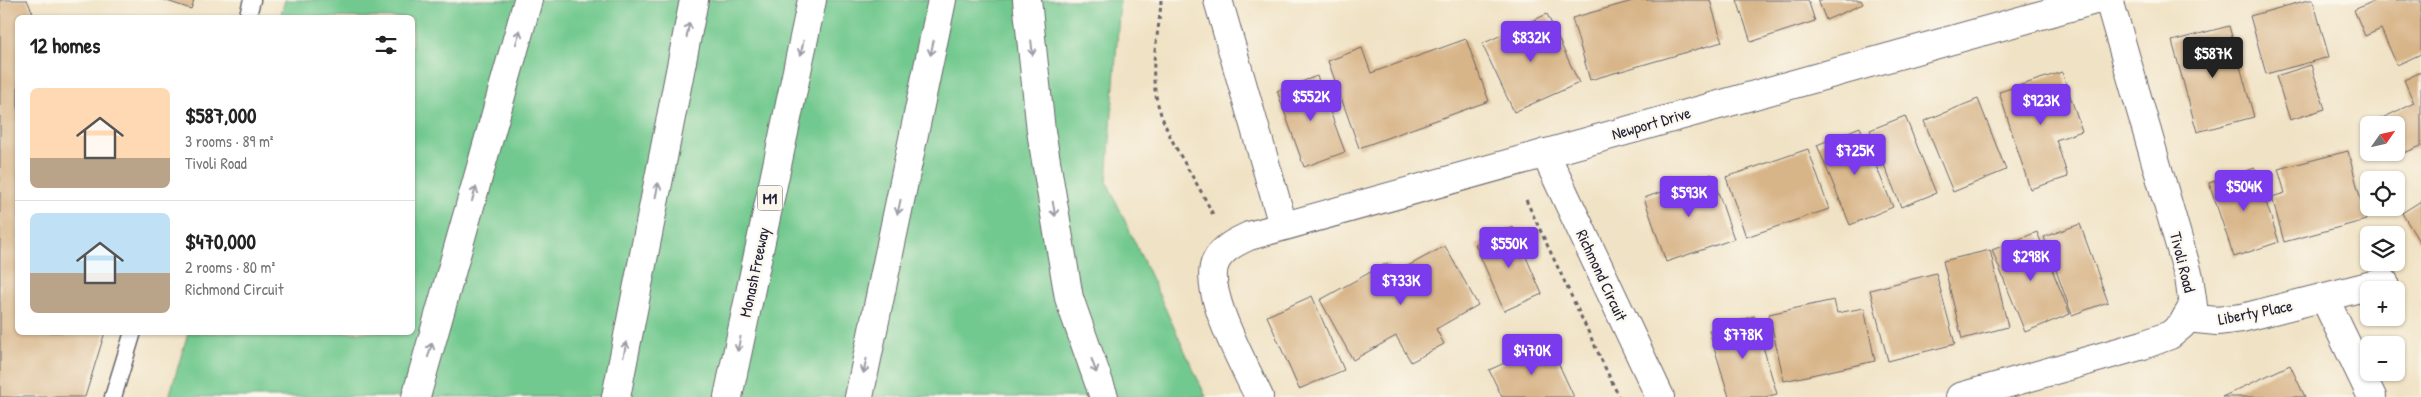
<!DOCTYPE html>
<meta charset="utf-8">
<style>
body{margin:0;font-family:"Patrick Hand",sans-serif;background:#f2f2f2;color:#222;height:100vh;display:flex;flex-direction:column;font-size:19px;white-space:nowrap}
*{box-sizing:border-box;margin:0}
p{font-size:16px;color:#767676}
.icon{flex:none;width:28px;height:28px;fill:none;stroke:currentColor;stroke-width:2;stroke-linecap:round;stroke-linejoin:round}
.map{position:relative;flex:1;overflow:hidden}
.side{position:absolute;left:15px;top:15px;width:400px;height:320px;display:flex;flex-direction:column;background:#fff;border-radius:8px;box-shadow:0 1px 4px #0004}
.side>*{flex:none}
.needle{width:32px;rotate:56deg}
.fabs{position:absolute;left:2360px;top:116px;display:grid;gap:10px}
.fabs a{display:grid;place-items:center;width:45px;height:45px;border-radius:8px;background:#fff;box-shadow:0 1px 4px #0004;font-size:25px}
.price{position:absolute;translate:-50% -42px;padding:0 11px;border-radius:5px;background:#7c3aed;color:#fff;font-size:16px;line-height:32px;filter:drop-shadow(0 1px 2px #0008)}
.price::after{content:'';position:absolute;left:50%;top:30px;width:15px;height:11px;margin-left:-8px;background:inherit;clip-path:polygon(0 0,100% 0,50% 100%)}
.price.on{background:#222;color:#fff}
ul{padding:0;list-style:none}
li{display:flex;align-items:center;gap:15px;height:125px;padding:0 15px}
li+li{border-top:1px solid #e0e0e0}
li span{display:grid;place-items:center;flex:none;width:140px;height:100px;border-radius:8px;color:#555}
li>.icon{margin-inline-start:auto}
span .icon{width:60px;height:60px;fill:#fffc;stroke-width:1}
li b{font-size:21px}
h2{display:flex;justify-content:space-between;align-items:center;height:60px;padding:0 15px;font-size:21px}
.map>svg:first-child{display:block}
.green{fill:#72c98f;stroke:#4a7665}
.building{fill:#d8b589}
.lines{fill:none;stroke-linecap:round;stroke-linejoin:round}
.service-casing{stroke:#6a656b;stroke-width:19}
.minor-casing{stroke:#6a656b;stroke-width:30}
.motorway-casing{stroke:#6a656b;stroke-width:30}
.path{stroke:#6a656b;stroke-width:3;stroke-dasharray:4 4;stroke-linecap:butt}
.service{stroke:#fff;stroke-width:16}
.minor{stroke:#fff;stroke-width:28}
.motorway{stroke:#fff;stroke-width:28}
.oneway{stroke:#9c9ca7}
.labels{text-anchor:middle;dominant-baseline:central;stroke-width:4.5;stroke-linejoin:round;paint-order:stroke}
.shield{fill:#fbf7ec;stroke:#636270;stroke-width:1}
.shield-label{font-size:15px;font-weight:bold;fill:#22223b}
.street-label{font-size:16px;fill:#22223b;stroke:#fbf7ec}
</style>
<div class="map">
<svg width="2421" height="397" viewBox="0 0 2421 397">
<rect width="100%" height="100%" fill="#fbf7ec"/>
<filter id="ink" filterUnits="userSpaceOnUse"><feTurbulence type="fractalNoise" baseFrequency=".02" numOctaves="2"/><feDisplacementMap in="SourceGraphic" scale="10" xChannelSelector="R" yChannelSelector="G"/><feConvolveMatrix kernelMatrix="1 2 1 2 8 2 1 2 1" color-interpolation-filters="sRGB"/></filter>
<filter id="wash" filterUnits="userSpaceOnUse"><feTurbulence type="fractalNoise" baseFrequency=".0096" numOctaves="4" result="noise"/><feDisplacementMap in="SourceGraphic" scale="20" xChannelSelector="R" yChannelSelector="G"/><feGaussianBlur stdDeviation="1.12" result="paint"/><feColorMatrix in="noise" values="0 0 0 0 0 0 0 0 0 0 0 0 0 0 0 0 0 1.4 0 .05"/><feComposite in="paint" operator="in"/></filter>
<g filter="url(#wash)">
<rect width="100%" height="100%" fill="#f0e2c4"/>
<path class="green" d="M285,0h835l-13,182 99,215h-1037l19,-64 224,-1v-314l-132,-1z"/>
<g id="blocks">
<g class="building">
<path d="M0,0h27l8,18h-17v314h87l-20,65h-85z"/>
<path d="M164,0h30l-3,9z"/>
<path d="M1636,0h74l12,42 -132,38 -18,-62z"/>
<path d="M1737,0h71l7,21 -64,21z"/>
<path d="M1818,0h43l2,4 -37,16z"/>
<path d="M2308,0h5l16,57 -63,17 -16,-58z"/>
<path d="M2376,0h45v54l-24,11 -16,-36 -16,7 -11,-26z"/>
<path d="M1547,14l32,69 -65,29 -32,-68z"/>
<path d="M2229,26l25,91 -57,15 -25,-91z"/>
<path d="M1466,39l23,62 -130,47 -31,-87 34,-13 9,25z"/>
<path d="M2311,65l14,44 -35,11 -14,-44z"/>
<path d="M2062,72l20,59 -26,9 12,37 -38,12 -31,-97z"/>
<path d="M2421,72v74l-29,12 -2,-6h6v-27h-19l-1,-4 38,-18 -10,-23z"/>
<path d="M1317,76l28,76 -41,15 -27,-76z"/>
<path d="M1978,99l28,71 -53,22 -29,-71z"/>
<path d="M1905,116l31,77 -35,14 -31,-77z"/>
<path d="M1860,127l33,80 -43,18 -33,-80z"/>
<path d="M1808,149l21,60 -83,28 -20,-60z"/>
<path d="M2348,151l18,69 -82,22 -12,-45 13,-4 -7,-24z"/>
<path d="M2255,168l24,74 -45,15 -25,-74z"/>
<path d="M1712,174l22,65 -68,23 -22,-64z"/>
<path d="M2421,201v41l-1,1 -18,-30z"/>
<path d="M2080,224l28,78 -36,13 -28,-78z"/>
<path d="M1513,227l29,67 -38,17 -29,-67z"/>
<path d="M2037,232l33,82 -45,18 -33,-82z"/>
<path d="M1445,246l33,59 -42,24 8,15 -33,18 -15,-26 -43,24 -33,-60 67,-37 6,11z"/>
<path d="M1990,250l18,77 -46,12 -19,-78z"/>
<path d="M1936,273l19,71 -67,17 -18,-71z"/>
<path d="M1312,296l32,74 -45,19 -32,-73z"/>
<path d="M1834,300l3,13 27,-5 11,53 -91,20 -15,-67z"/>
<path d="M1754,316l23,78 -12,3h-36l-20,-67z"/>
<path d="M1549,343l25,54h-72l-13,-27z"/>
<path d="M2290,365l15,32h-83z"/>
</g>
</g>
</g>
<g filter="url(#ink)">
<use href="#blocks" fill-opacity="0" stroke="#6a656b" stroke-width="1"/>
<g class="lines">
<defs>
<g id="service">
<path d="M247,18l5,-18"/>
<path d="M113,397l20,-65"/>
</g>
<g id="minor">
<path d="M1218,0l65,225"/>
<path d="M1545,153l115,244"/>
<path d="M2324,297l48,100"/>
<path d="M2186,318l31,3 25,-3 142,-36"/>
<path d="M1259,397c-13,-29 -58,-107 -43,-136 7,-13 20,-19 33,-25l846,-236"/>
<path d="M1960,397l183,-52 27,-10 12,-10 11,-19 -4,-29 -80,-277"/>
</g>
<g id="motorway">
<path d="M1027,0l14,131 28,167 35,99"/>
<path d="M416,397l112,-397"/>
<path d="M616,397l78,-397"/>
<path d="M728,397l84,-397"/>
<path d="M859,397l83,-397"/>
</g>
</defs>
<use href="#service" class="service-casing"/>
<use href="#minor" class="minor-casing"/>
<use href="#motorway" class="motorway-casing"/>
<g class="path">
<path d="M1161,0c-1,27 -9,54 -7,80 3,51 40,92 60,137"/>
<path d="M1526,200l93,197"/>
</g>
<use href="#service" class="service"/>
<use href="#minor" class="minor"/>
<use href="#motorway" class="motorway"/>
</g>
<defs><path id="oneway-shaft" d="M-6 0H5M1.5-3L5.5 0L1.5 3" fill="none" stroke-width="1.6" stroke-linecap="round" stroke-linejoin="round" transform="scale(1.25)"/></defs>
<g class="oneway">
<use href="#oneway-shaft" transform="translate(688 30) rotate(-79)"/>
<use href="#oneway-shaft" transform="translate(518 37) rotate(-74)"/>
<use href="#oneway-shaft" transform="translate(802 48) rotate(102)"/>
<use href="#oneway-shaft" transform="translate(932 48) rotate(102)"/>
<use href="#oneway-shaft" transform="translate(1032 48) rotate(84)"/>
<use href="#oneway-shaft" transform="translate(657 190) rotate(-79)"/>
<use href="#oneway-shaft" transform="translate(474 194) rotate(-74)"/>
<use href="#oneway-shaft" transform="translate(899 207) rotate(102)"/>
<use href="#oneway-shaft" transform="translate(1054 209) rotate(80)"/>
<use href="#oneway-shaft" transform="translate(739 344) rotate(102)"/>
<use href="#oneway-shaft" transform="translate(625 349) rotate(-79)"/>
<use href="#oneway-shaft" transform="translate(430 350) rotate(-74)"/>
<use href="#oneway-shaft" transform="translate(865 366) rotate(102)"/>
<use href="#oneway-shaft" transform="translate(1094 366) rotate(71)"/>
</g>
</g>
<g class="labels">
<rect class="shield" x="757.5" y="185.5" width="25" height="25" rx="4"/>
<g class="shield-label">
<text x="770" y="198">M1</text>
</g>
<g class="street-label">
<text transform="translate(1651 123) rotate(-16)">Newport Drive</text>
<text transform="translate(2183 262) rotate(76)">Tivoli Road</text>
<text transform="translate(754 272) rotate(-78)">Monash Freeway</text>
<text transform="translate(1602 275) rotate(65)">Richmond Circuit</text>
<text transform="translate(2255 312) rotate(-11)">Liberty Place</text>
</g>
</g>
</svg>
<div class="fabs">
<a><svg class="needle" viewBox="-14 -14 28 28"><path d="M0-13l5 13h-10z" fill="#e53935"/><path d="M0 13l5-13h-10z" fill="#767676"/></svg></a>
<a><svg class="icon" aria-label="locate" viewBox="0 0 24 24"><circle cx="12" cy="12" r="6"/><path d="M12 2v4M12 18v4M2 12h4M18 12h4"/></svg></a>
<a><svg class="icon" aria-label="layers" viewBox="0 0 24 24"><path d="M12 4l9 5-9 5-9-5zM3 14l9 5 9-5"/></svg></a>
<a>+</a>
<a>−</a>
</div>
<b class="price" style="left:1531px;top:63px">$832K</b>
<b class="price on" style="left:2213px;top:79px">$587K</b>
<b class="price" style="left:1311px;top:122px">$552K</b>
<b class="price" style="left:2041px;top:126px">$923K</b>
<b class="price" style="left:1855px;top:176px">$725K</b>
<b class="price" style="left:2244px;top:212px">$504K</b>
<b class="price" style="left:1689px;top:218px">$593K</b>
<b class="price" style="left:1509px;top:269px">$550K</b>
<b class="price" style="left:2031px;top:282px">$298K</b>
<b class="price" style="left:1401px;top:306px">$733K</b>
<b class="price" style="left:1743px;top:360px">$778K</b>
<b class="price" style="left:1532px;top:376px">$470K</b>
<section class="side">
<h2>12 homes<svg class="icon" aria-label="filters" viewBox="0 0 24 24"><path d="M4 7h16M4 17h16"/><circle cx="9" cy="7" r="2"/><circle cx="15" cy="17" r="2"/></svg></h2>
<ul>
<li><span style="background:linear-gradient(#ffd9b3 70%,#b9a48a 0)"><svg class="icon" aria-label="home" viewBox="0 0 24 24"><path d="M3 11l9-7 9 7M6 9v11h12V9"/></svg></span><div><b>$587,000</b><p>3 rooms · 89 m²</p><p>Tivoli Road</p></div></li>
<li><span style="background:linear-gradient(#bfe0f5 60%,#b9a48a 0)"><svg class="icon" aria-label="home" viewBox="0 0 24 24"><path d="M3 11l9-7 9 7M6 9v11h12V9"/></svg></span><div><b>$470,000</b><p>2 rooms · 80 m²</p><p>Richmond Circuit</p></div></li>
</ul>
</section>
</div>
